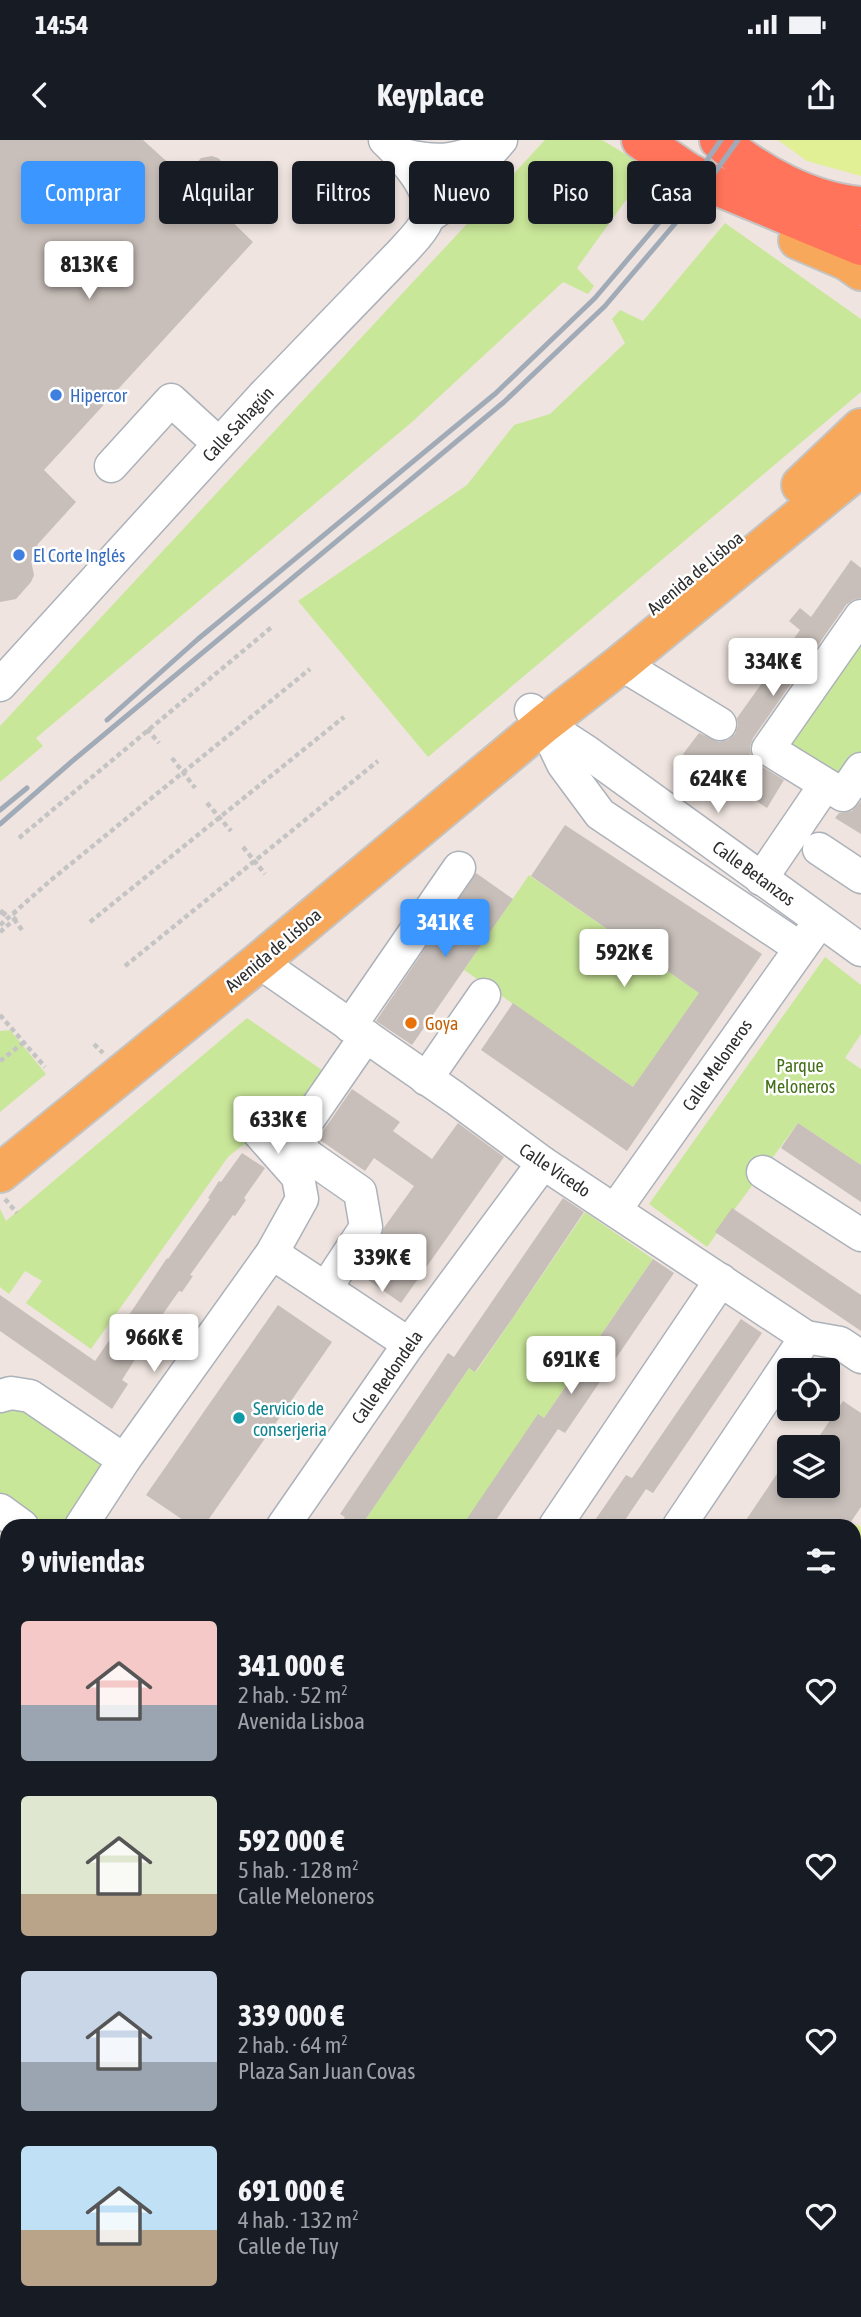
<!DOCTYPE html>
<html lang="es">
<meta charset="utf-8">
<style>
body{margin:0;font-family:"Asap Condensed",sans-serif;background:#20242c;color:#f1f3f6;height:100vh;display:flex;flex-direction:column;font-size:26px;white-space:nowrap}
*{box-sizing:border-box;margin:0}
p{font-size:23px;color:#9ea1a6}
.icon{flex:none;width:38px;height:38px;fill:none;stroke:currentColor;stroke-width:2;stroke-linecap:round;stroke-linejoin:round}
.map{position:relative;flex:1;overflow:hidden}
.sheet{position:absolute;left:0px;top:1379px;width:861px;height:798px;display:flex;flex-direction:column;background:#171b24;border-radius:21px 21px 0 0;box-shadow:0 4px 10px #0003}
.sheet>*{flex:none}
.guide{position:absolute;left:21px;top:21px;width:819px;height:63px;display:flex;gap:14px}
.buttons{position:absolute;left:777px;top:1218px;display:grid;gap:14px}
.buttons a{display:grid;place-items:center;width:63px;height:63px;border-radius:7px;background:#171b24;box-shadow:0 4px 10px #0003;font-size:35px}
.price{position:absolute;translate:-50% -60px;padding:0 16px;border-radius:7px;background:#fff;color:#222;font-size:23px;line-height:46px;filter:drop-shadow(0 2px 4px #0008)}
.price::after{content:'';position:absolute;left:50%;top:42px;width:21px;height:16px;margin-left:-10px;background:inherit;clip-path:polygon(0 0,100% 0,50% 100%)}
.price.on{background:#3c96ff;color:#fff}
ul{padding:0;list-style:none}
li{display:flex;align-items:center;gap:21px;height:175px;padding:0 21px}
li span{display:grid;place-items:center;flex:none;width:196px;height:140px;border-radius:7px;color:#555}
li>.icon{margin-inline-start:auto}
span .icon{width:84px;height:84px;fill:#fffc;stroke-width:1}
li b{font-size:30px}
h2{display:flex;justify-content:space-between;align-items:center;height:84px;padding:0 21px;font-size:30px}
.chip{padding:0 24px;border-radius:7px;background:#171b24;box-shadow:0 4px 10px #0003;font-size:24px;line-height:63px}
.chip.on{background:#3c96ff;color:#fff}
.status{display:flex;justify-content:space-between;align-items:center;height:49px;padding:0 35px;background:#171b24;direction:ltr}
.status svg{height:19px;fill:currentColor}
header{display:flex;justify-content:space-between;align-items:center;height:91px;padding:0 21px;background:#171b24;font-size:32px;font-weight:700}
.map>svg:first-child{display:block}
.green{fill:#c9e799}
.pitch{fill:#e1ef95}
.building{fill:#c8bfba}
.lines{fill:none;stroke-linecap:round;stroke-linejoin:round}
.minor-casing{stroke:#acb2ba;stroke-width:35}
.major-casing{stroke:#c4c4c4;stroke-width:42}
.highway-casing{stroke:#c4c4c4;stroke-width:42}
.path{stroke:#c4c4c4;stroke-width:4.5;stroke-dasharray:5 3.5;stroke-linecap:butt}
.minor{stroke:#fff;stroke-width:32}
.major{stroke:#f8a85b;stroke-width:38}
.highway{stroke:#ff745a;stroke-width:38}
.rail{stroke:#a1abb8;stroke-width:5}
.shop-dot{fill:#3f7fe0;stroke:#fff;stroke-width:2.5}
.food-dot{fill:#e8710a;stroke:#fff;stroke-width:2.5}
.culture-dot{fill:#0f9aa8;stroke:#fff;stroke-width:2.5}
.labels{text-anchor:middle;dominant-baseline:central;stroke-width:5;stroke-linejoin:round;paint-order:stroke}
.shop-label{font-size:18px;fill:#366cbe;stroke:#fff;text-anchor:start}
.street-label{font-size:18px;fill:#2d2d2d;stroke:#fff}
.food-label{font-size:18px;fill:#c56008;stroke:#fff;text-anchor:start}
.park-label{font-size:18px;fill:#426f17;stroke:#fff}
.culture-label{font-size:18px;fill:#0d838f;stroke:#fff;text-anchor:start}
</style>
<div class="status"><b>14:54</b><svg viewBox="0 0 49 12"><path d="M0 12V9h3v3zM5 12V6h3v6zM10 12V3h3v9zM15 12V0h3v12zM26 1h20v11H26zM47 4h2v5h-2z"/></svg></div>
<header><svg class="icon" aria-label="back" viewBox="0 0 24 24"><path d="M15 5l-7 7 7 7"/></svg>Keyplace<svg class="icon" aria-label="share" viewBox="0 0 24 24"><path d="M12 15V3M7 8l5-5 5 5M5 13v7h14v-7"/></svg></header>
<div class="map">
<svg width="861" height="2177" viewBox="0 0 861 2177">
<rect width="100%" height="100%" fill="#efe4df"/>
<g class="green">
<path d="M545,0h57l47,28 -72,100 17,18 -6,8 -25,-12 -151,140 -376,316 7,8 -43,36v-56z"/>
<path d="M725,83l136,96v73l-433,365 -130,-156 169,-116 47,-60 36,-11 75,-71 -13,-24 8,-9 23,11z"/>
<path d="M861,475v157l-17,25 -77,-48z"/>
<path d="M529,735l179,124 -66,94 -178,-123z"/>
<path d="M825,817l36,28v49l-16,24 16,11v96l-63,-42 -91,124 -58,-43z"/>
<path d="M247,878l82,57 -61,86 -24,-17 -16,13 -137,192 -65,-46 16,-22 -17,-10 -16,23 -9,-7v-78l6,12z"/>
<path d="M10,890l36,44 -46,38v-81z"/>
<path d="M585,1072l68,47 -109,159 -82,108h-101l108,-158 7,4z"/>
<path d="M10,1263l86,51 5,14 -34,56 -26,2 -41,-27v-92z"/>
<path d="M0,1528l7,5v158l-7,-5z"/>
<path d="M854,1604l7,4v108l-7,10z"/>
<path d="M861,2143v34h-24l5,-7h12v-17z"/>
<path d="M474,2170h76l10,7h-91z"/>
<path d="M704,2170h90l-5,7h-85z"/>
</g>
<g class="pitch">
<path d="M861,0v36l-54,-15 -29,-21z"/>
<path d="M856,1384l5,3v81l-7,11v-92z"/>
<path d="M861,1473v39l-7,-5v-23z"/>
<path d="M159,2170h124l-5,7h-109z"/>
</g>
<g class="building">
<path d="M0,0h143l41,37 17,-19 11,-2 6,2 17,16 1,6 -1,6 -4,6 -20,9 42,41 -209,228 32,32 -39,43 5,6 -11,10 3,14 -3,7 -15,17 -16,3z"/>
<path d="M851,420l10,8v30l-8,2 -7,5 -93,133 -3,9 1,10 7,7 26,16 -17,28 -84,-54 16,-21 20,9 9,-2 7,-6 3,-9 -1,-7 63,-88 -11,-9 11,-13 11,9z"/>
<path d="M861,661v33l-26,-16 4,-5 13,-2z"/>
<path d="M565,685l197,129 -135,197 -146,-101 32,-47 120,84 66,-94 -168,-117z"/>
<path d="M476,733l37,26 -101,146 -36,-24z"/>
<path d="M352,949l48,33 -7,9 39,28 26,-36 46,34 -103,146 -43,-30 23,-36 2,-8 31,-43 -40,-28 -9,13 -45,-31 -1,-3z"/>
<path d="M798,983l63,42v37l-80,-54z"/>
<path d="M242,1013l23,15 -21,30 2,2 -11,16 -2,-1 -43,60 3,1 -11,16 -3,-1 -42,60 2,2 -17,27 6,4 -16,25 -112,-78v-36l95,66 18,-26 2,1 52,-78 1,1 42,-60 -2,-1 11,-17 2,1z"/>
<path d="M563,1058l21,14 -72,107 -37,53 -6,-4 -108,158h-21l5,-9 -5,-3 108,-161 6,4z"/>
<path d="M732,1068l129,87v36l-146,-99z"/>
<path d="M653,1119l21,14 -109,160 -7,-4 -66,97h-30l76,-112 6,4z"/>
<path d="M278,1165l54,37 -128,184h-12l-46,-31z"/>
<path d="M741,1179l21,14 -109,160 -7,-4 -25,37h-30l35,-51 6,3z"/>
<path d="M843,1261l18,12v94l-13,19h-106l47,-70v30h39v-39h-16z"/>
</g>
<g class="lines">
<defs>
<g id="minor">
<path d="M400,14c41,11 58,6 97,-10"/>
<path d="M428,77l12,-8 61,-69"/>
<path d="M111,326l60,-66 48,44"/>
<path d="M861,476l-93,133 75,46 18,-26"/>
<path d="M621,524l99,60"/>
<path d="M0,545l263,-289 140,-145c8,-9 19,-19 24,-31 11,-27 -24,-63 -42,-80"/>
<path d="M531,570l13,14 43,28 274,198"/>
<path d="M544,584l19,40 37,50 200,134"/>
<path d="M819,709l42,28"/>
<path d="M761,739l64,-94"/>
<path d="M259,822l196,136 88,65 263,174 34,6 21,14"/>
<path d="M350,886l109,-158"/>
<path d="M426,939l58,-84"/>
<path d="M763,1032l98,63"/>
<path d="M615,1070l205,-289"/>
<path d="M272,1113l137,91"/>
<path d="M326,1148l40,-61 -6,-35 -56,-39 -5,-20 67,-97"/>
<path d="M0,1256l11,-3 19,3 94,64"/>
<path d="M0,1370l22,16"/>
<path d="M81,1386l43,-66 148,-207 30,-54 -4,-22 -38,-43"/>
<path d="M283,1386l126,-182 134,-181"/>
<path d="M555,1386l166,-246"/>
<path d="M679,1386l127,-189"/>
<path d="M0,1501l7,5"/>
<path d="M854,1576l7,5"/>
<path d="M0,1703l7,5"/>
<path d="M854,1757l7,-9"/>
<path d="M0,1798l7,-11"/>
<path d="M854,1880l7,4"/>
<path d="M854,1922l7,-10"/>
<path d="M854,2102l7,5"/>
<path d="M673,2170l8,7"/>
<path d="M805,2177l5,-7"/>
</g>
<g id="major">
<path d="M798,100l49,21 14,10"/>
<path d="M801,345l60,-57"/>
<path d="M0,1033l259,-211 285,-238 77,-60 240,-197"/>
</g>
<g id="highway">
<path d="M641,0l47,32 26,13 147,61"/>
<path d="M719,0c38,33 91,62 142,66"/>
</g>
</defs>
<use href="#minor" class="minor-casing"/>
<use href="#major" class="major-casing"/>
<use href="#highway" class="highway-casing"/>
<g class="path">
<path d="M147,589l12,14"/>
<path d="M172,618l23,30"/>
<path d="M207,663l24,28"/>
<path d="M19,698l254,-212"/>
<path d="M243,707l22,27"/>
<path d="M0,774l4,-4 2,2 -6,6"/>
<path d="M14,779l8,11"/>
<path d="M90,782l254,-205"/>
<path d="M0,785l51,-45 259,-211"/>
<path d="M0,792l17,-15 -3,-4"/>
<path d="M125,826l253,-205"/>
<path d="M0,875l45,52"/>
<path d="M94,904l9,9"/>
<path d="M0,921l23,-18"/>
<path d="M5,1059l12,14"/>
<path d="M0,1606l1,3h6"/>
<path d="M854,1639l7,1"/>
<path d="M0,1753l7,-9"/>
<path d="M0,1855l7,-10"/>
<path d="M638,2170l8,7"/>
<path d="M736,2170l10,7"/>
<path d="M456,2177l5,-7"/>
</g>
<use href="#minor" class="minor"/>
<use href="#major" class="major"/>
<use href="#highway" class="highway"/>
<g class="rail">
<path d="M107,580l91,-81 298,-246 99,-95 90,-106 36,-52"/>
<path d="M0,670l27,-22"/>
<path d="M0,684l70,-61 434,-361 101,-96 91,-107 42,-59"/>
</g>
</g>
<g class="shop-dot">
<circle cx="56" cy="255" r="7"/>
<circle cx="19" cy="415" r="7"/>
</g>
<circle class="food-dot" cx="411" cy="883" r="7"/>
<circle class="culture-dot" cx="239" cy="1278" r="7"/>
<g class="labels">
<g class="shop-label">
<text x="70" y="255">Hipercor</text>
<text x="33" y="415">El Corte Inglés</text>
</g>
<g class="street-label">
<text transform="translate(238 284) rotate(-47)">Calle Sahagún</text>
<text transform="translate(695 433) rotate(-40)">Avenida de Lisboa</text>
<text transform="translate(754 733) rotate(36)">Calle Betanzos</text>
<text transform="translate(273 810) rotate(-40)">Avenida de Lisboa</text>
<text transform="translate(717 925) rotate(-55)">Calle Meloneros</text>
<text transform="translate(555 1030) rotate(34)">Calle Vicedo</text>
<text transform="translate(387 1237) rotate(-55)">Calle Redondela</text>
</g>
<g class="food-label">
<text x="425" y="883">Goya</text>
</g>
<g class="park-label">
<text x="800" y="925">Parque<tspan x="800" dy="21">Meloneros</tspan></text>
</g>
<g class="culture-label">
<text x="253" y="1268">Servicio de<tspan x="253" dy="21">conserjeria</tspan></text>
</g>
</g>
</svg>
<div class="buttons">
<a><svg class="icon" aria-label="locate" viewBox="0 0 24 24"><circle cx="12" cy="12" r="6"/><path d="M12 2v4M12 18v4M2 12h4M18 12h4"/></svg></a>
<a><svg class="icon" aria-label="layers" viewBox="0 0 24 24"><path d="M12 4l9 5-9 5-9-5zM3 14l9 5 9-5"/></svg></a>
</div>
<b class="price" style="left:89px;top:161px">813K €</b>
<b class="price" style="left:773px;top:558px">334K €</b>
<b class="price" style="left:718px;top:675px">624K €</b>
<b class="price on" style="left:445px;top:819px">341K €</b>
<b class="price" style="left:624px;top:849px">592K €</b>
<b class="price" style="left:278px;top:1016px">633K €</b>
<b class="price" style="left:382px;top:1154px">339K €</b>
<b class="price" style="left:154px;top:1234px">966K €</b>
<b class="price" style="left:571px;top:1256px">691K €</b>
<div class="guide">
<a class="chip on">Comprar</a>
<a class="chip">Alquilar</a>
<a class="chip">Filtros</a>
<a class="chip">Nuevo</a>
<a class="chip">Piso</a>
<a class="chip">Casa</a>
</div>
<section class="sheet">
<h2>9 viviendas<svg class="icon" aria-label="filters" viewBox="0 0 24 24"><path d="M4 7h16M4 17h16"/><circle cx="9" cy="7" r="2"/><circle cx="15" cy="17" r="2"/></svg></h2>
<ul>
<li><span style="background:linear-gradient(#f6c9c9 60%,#9aa5b1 0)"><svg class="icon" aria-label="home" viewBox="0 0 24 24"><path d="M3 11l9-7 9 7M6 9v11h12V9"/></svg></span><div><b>341 000 €</b><p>2 hab. · 52 m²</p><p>Avenida Lisboa</p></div><svg class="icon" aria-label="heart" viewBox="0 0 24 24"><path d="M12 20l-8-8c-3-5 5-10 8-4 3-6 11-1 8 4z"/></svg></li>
<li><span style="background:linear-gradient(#dfe7d0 70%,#b9a48a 0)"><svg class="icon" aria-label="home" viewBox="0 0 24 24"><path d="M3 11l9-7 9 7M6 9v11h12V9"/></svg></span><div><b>592 000 €</b><p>5 hab. · 128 m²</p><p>Calle Meloneros</p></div><svg class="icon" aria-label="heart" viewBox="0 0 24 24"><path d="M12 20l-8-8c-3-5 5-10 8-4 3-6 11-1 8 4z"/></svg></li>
<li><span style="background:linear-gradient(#c9d6e8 65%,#9aa5b1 0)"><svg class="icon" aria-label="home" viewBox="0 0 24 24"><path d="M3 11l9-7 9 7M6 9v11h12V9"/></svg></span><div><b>339 000 €</b><p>2 hab. · 64 m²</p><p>Plaza San Juan Covas</p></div><svg class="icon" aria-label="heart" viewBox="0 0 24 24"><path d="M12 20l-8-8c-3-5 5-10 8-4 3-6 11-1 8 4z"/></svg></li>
<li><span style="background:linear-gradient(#bfe0f5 60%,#b9a48a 0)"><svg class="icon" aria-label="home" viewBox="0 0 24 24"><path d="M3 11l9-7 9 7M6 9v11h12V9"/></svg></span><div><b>691 000 €</b><p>4 hab. · 132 m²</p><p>Calle de Tuy</p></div><svg class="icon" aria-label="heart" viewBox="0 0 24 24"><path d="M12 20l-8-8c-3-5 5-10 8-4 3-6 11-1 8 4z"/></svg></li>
</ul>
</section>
</div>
